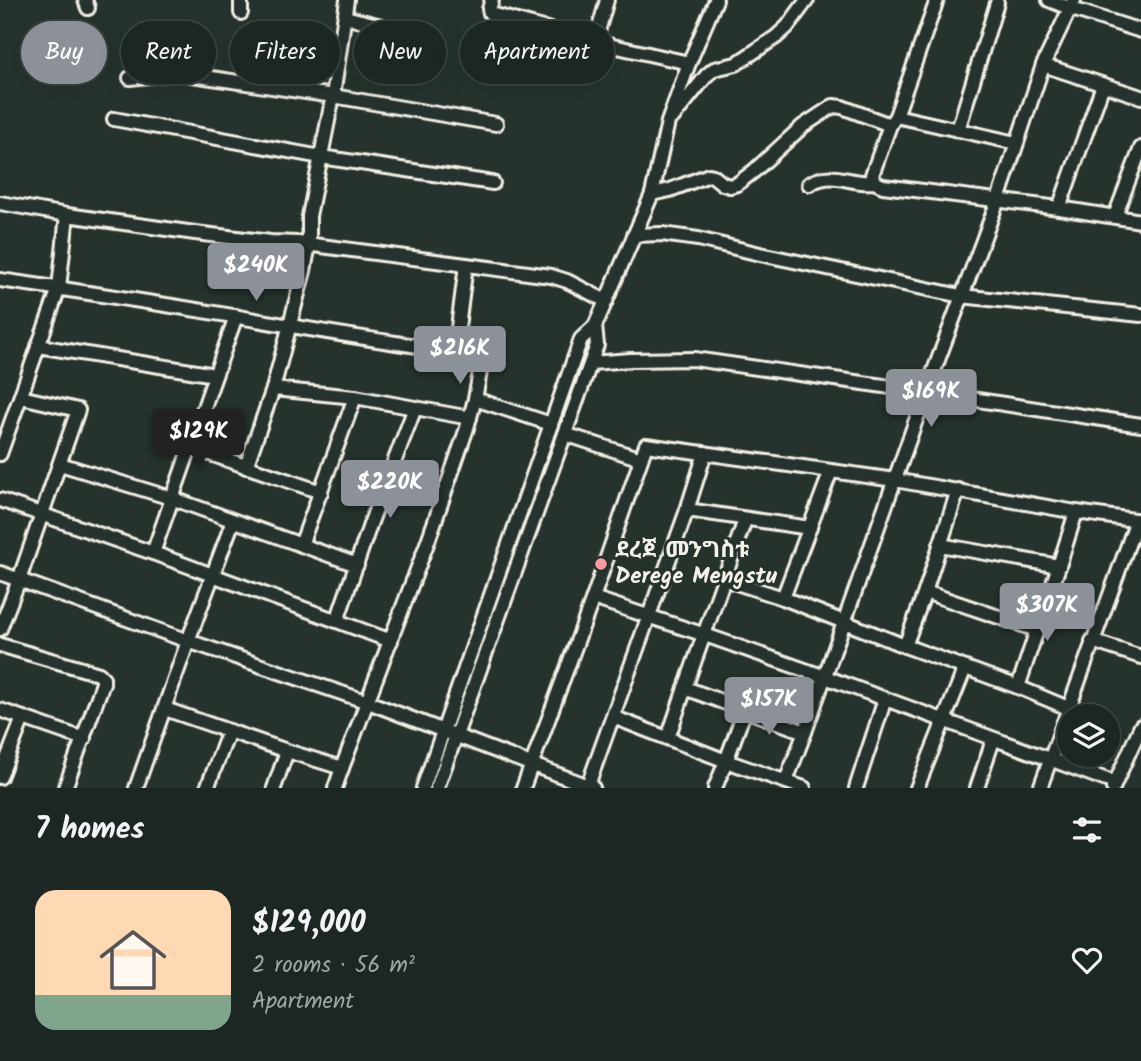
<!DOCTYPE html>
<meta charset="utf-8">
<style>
body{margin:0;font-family:Kalam,"Noto Sans Ethiopic",sans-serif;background:#252e2a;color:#f1f3f6;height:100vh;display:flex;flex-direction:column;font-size:26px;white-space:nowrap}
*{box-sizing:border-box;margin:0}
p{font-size:23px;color:#a0a5a5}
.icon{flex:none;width:38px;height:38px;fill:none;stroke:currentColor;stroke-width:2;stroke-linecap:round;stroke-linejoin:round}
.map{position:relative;height:788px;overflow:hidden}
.sheet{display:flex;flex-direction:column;background:#1c2622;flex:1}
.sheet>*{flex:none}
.banner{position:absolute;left:21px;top:21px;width:700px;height:63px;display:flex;gap:14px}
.buttons{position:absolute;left:1057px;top:704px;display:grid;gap:14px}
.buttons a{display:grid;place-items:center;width:63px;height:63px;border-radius:50%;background:#1c2622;box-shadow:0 7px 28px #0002,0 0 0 2px #3a4340;font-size:35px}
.price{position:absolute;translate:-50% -60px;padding:0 16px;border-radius:7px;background:#8c9099;color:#fff;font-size:23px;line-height:46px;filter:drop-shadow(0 2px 4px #0008)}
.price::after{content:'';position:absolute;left:50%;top:42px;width:21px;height:16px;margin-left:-10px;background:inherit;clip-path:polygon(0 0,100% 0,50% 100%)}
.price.selected{background:#222;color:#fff}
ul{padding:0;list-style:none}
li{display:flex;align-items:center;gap:21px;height:175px;padding:0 35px}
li+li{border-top:2px solid #3a4340}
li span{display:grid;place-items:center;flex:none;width:196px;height:140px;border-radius:21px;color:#555}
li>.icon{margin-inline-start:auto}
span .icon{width:84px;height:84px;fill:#fffc;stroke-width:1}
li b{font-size:30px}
h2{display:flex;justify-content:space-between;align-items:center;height:84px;padding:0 35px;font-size:30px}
.tag{padding:0 24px;border-radius:32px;background:#1c2622;box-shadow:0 7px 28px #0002,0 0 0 2px #3a4340;font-size:24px;line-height:63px}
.tag.selected{background:#8c9099;color:#fff}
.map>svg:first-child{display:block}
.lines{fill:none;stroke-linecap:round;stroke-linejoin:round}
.minor-casing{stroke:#f4f1e8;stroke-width:18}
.minor{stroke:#26332d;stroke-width:12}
.poi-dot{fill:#ff9aa2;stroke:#26332d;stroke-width:2.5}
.labels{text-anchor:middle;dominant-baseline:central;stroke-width:6;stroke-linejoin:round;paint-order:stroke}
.poi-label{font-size:23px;font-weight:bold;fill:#f4f1e8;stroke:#26332d;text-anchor:start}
</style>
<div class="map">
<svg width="1141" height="788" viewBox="0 0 1141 788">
<rect width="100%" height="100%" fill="#26332d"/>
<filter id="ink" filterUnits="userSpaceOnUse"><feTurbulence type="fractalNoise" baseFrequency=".0143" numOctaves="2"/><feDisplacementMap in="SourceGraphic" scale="14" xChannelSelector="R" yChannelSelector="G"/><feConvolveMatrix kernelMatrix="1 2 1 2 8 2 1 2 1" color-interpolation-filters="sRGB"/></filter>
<g filter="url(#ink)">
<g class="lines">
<defs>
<g id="minor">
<path d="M85,0l3,8"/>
<path d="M241,0v13"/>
<path d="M492,0l-3,9 1,4 5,2 100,27 94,21"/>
<path d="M937,0l-41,116 -6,9 -18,50 2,7 9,4 176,22 82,13"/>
<path d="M1049,0l20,8 72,23"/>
<path d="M345,17l73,18"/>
<path d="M595,42l12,-42"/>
<path d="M1043,65l98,32"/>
<path d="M130,78l37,-4h18l148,22 163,28"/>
<path d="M896,116l120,27"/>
<path d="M673,117l34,-42 7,-6 22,-5 40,-27 11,-10 20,-27"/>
<path d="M114,119l207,38 172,26"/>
<path d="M958,130l39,-127"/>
<path d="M809,184c25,-15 40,1 65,-2"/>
<path d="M652,194l16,-72 21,-59 27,-63"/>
<path d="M0,203l67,12"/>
<path d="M1059,208l44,-123"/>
<path d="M1115,216l26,-68"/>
<path d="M634,235l28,-1 36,5 62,15 201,42 180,19"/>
<path d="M0,280c78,11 156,23 233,36 74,13 148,26 222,35l11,-86"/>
<path d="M606,301l46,-107 18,-4 39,-15 4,1 10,8 7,2 7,-2 17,-13 49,-45 30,-20 9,1 48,18"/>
<path d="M38,346l177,29"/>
<path d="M591,363l40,-3 63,-1 232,33 215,33"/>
<path d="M273,389l82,8 115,21"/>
<path d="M475,399l76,25"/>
<path d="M565,434l76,25"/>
<path d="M190,447l131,45"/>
<path d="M0,454l59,-166 8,-73 128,18 76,9 27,1 253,33 16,5 39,20 -11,25 -14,13 -158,449"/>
<path d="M60,464l111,34 186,67"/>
<path d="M246,467l27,-78 31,-118 5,-27v-28l24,-120 14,-96"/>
<path d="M831,471l-48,127 122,48 113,41 50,21"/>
<path d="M0,500l153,53 238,88"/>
<path d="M687,510l123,18"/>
<path d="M301,545l54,-148"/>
<path d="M940,545l119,21"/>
<path d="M153,553l83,-237"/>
<path d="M0,573l188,68 180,61 225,86"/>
<path d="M724,579l59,19"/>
<path d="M925,592l112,38 22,-64 17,-54"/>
<path d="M593,598l112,37 120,42 290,106"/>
<path d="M337,621l34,-99 44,-114"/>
<path d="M0,629l19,-49 59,-170 -57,-13"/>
<path d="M1092,641l49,16"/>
<path d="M0,645l99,29 4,4v5l-38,105"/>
<path d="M905,646l20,-54 33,-102"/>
<path d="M1018,687l19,-57"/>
<path d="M165,709l122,42 55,17 86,-227 39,-113 8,-29 7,-38c-6,-8 -17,-8 -27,-10"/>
<path d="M0,710l84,29"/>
<path d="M745,710l60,22"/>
<path d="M613,717l113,44 19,-51 -60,-22 60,-168"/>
<path d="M668,738l17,-50"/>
<path d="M0,777l23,-59"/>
<path d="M786,781l19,-49 121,-340 72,-192 45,-135 31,-65"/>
<path d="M136,788l52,-147 45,-120"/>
<path d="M207,788l22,-57"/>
<path d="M274,788l13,-37"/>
<path d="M335,788l7,-20"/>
<path d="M437,788l160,-443 -2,-19"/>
<path d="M523,788l70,-190 53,-153 249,35 181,32 65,9"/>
<path d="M587,788l100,-278 18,-57"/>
<path d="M715,788l11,-27 78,27"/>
<path d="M856,788l29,-89"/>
<path d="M917,788l48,-120"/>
<path d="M977,788l16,-48"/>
<path d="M1040,788l97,-268"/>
<path d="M1113,788l28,-62"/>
</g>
</defs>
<use href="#minor" class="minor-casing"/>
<use href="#minor" class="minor"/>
</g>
</g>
<circle class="poi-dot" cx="601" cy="564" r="7"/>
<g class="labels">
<g class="poi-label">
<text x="615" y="551">ደረጀ መንግስቱ<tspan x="615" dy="26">Derege Mengstu</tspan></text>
</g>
</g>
</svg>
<div class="buttons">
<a><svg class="icon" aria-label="layers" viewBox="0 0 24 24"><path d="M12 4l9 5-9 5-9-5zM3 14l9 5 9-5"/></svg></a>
</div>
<b class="price" style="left:256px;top:303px">$240K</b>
<b class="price" style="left:460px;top:386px">$216K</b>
<b class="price" style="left:931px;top:429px">$169K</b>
<b class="price selected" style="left:199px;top:469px">$129K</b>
<b class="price" style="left:390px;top:520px">$220K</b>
<b class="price" style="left:1047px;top:643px">$307K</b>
<b class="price" style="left:769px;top:737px">$157K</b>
<div class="banner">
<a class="tag selected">Buy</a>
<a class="tag">Rent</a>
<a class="tag">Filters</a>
<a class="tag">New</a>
<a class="tag">Apartment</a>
</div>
</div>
<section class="sheet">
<h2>7 homes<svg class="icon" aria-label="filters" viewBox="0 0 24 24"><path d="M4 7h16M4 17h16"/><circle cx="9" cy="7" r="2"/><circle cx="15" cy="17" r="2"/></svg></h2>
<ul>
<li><span style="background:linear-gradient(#ffd9b3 75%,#7fa58c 0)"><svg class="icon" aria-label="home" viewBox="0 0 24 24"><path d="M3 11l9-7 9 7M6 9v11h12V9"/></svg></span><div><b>$129,000</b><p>2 rooms · 56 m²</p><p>Apartment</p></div><svg class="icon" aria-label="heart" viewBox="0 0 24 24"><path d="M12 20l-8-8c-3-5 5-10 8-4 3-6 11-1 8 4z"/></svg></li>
</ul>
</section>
